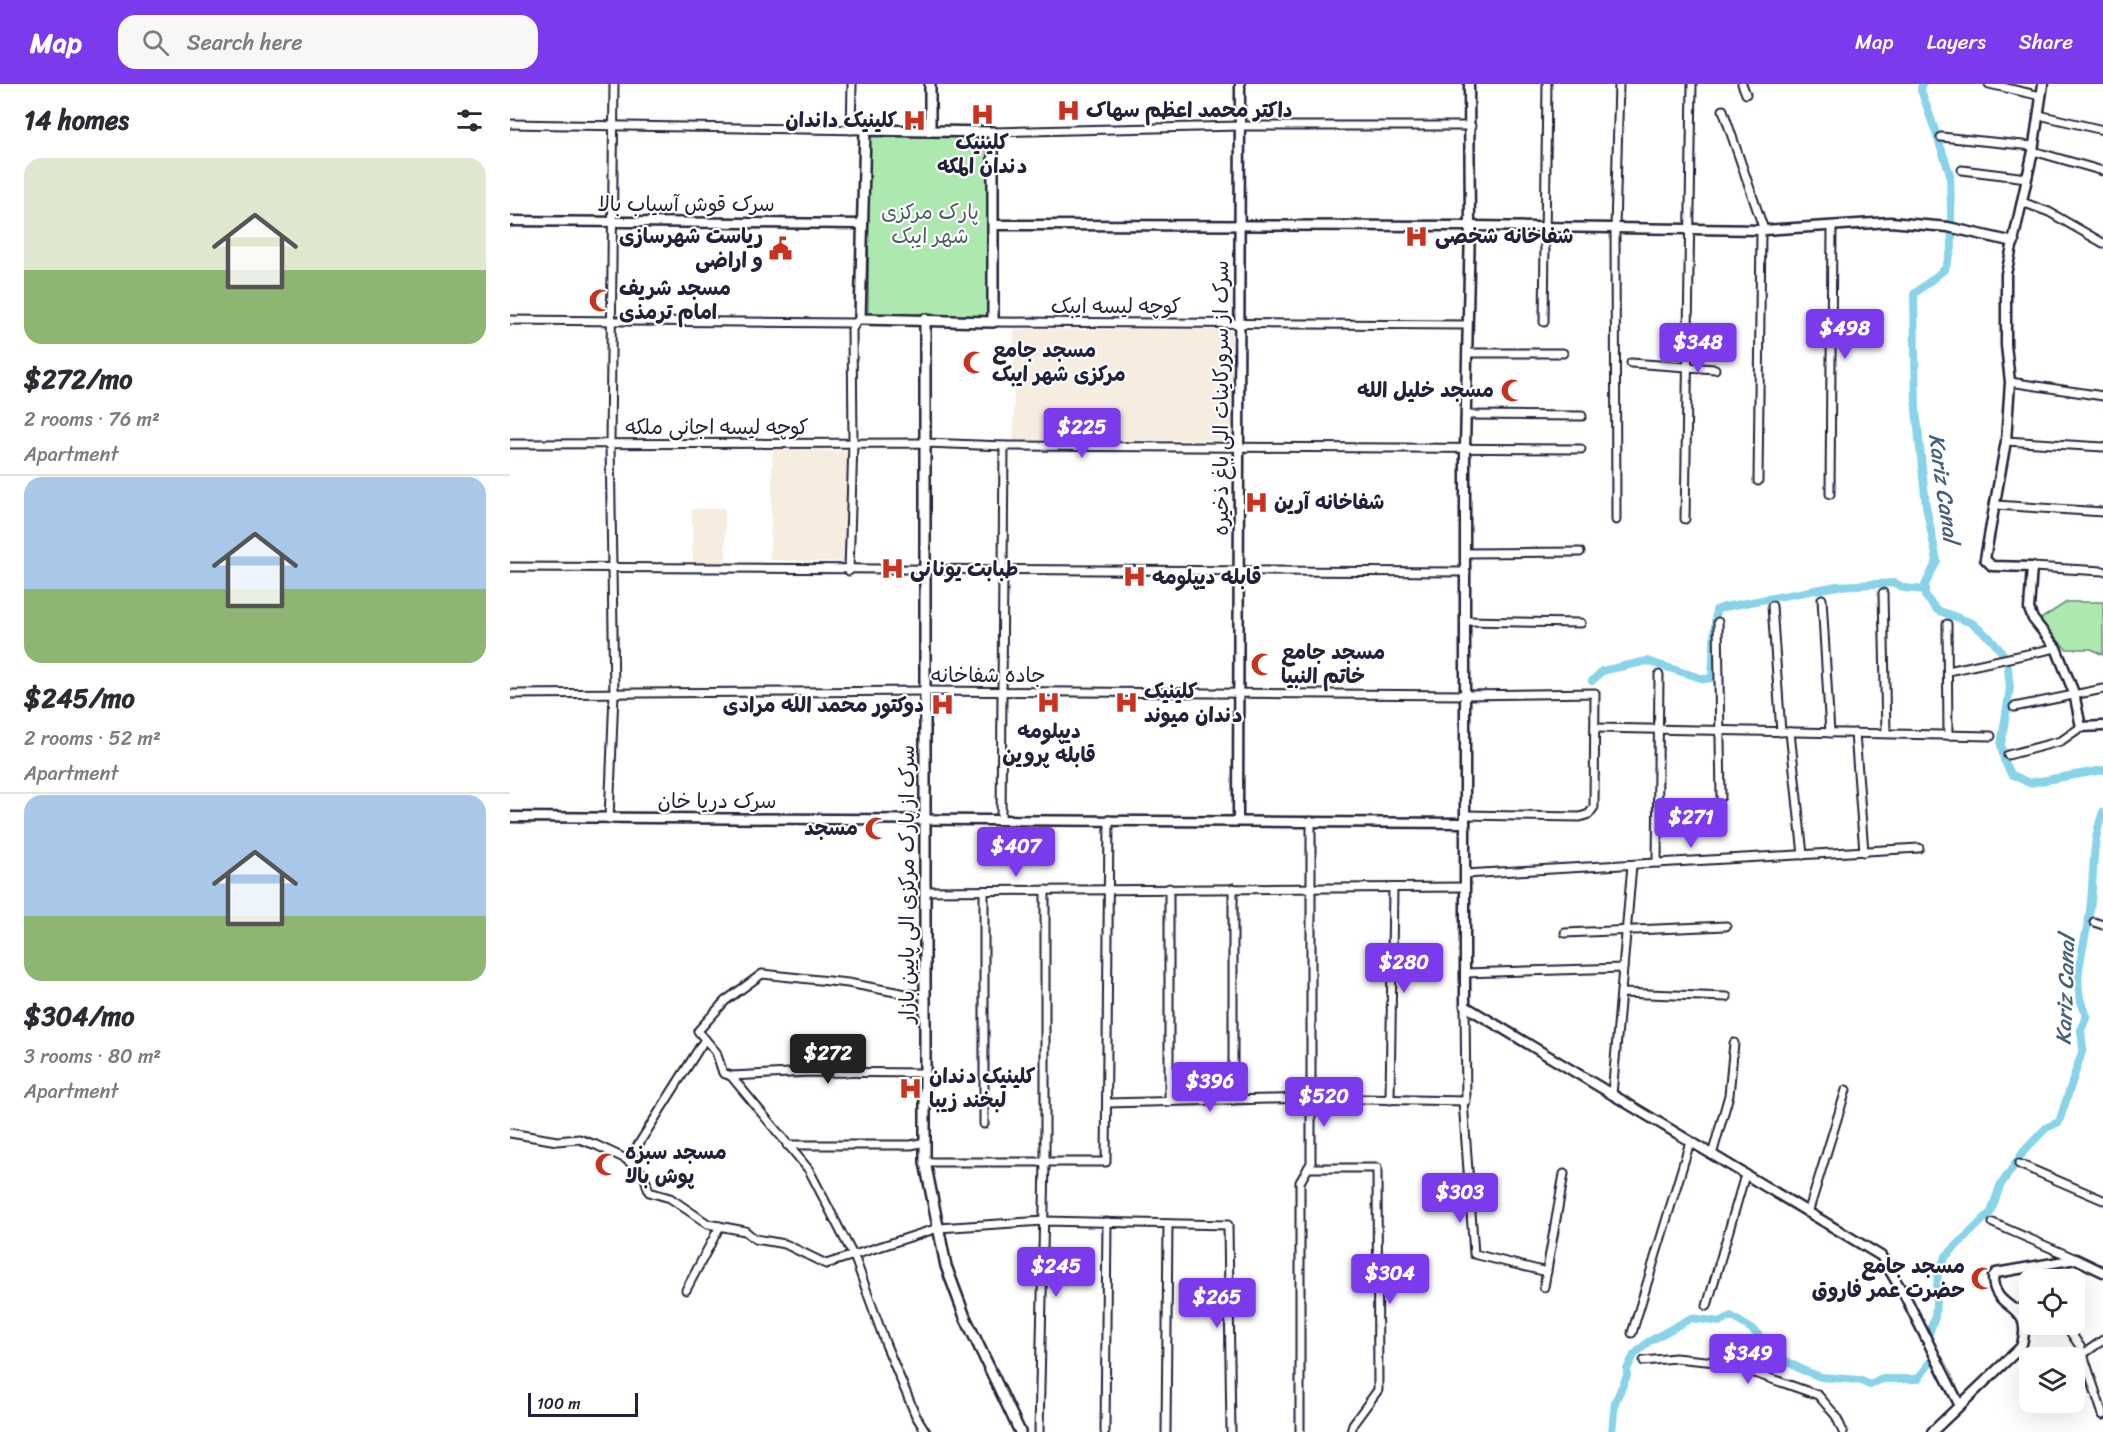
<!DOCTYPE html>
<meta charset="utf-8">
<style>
body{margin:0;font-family:Sriracha,"Playpen Sans Arabic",sans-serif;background:#f7f7f7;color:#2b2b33;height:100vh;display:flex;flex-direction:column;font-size:22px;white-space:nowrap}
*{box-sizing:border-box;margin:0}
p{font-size:20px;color:#7c7c81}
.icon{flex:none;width:33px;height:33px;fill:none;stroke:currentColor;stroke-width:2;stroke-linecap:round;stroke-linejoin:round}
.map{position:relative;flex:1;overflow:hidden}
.sheet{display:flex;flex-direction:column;background:#fff;width:510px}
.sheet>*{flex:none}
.controls{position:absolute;left:1509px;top:1185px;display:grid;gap:12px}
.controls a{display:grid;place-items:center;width:66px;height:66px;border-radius:12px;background:#fff;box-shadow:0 6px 24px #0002;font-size:30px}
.scale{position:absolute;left:18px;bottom:15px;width:110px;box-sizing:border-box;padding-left:6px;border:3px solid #22223b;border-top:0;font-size:16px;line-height:21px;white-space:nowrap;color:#22223b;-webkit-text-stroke:4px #fff;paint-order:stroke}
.price{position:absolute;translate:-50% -51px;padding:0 14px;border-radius:6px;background:#7c3aed;color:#fff;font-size:20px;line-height:39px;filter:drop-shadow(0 2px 3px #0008)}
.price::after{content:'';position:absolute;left:50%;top:36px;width:18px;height:14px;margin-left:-9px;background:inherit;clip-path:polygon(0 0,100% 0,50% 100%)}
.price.on{background:#222;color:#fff}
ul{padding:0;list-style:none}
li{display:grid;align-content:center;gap:12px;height:318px;padding:0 24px}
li+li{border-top:2px solid #e1e1e2}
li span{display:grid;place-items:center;height:186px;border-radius:18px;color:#555}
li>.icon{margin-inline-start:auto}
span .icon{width:108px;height:108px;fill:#fffc;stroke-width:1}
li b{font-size:26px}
h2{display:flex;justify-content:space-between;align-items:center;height:72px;padding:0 24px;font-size:26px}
header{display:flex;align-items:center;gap:36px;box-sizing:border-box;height:84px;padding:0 30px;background:#7c3aed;color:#fff}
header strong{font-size:28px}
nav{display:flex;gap:33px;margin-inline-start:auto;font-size:21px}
.search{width:420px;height:54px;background:#f7f7f7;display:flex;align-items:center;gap:15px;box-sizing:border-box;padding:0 21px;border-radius:18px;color:#7c7c81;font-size:22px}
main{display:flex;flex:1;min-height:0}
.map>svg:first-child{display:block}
.built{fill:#f6ecdf}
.green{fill:#ade9af;stroke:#688675;stroke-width:1.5}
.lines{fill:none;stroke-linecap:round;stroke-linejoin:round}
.canal{stroke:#88d3e8;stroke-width:8}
.minor-casing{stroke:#22223b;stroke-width:11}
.tertiary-casing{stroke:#22223b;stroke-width:13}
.secondary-casing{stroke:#22223b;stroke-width:14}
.minor{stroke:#fff;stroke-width:7}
.tertiary{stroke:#fff;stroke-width:8}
.secondary{stroke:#fff;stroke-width:9}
.labels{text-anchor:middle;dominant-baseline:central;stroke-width:4.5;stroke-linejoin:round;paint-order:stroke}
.poi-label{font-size:21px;font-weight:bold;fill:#22223b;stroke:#fff;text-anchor:start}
.street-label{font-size:21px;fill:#22223b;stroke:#fff}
.park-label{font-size:21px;fill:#4c5e5e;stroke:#fff}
.water-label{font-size:22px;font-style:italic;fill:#466078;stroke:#fff}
</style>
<header>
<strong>Map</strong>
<div class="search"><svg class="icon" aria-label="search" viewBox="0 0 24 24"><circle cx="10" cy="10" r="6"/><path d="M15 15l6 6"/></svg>Search here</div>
<nav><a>Map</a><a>Layers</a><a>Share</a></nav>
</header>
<main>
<section class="sheet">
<h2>14 homes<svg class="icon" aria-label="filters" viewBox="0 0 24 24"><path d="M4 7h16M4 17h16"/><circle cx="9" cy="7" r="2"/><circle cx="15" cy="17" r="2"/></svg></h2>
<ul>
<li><span style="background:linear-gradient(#dfe7d0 60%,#8fb573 0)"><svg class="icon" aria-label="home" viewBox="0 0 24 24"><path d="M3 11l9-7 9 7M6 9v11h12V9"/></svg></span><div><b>$272/mo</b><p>2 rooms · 76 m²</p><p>Apartment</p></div></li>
<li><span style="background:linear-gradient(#a9c7e8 60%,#8fb573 0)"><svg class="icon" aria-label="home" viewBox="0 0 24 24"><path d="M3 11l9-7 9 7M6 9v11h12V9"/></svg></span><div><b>$245/mo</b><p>2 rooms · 52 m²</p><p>Apartment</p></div></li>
<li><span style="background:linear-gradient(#a9c7e8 65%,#8fb573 0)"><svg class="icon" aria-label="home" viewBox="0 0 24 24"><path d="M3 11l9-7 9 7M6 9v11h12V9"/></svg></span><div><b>$304/mo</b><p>3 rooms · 80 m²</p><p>Apartment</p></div></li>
</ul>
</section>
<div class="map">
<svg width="1593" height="1348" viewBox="0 0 1593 1348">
<rect width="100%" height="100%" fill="#fff"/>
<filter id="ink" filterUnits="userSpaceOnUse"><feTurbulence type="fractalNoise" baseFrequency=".0167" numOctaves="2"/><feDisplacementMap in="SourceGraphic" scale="12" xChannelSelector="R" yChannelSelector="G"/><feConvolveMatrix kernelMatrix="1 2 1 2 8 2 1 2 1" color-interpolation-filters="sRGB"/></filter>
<g filter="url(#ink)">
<g class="built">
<path d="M504,245l218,1v110h-218z"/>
<path d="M263,365l74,2 -3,111 -74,-2z"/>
<path d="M215,424l1,57h-33l-1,-56z"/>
</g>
<g class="green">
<path d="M359,49l122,2 -1,181 -122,-2z"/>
<path d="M1557,518h36v53l-12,-6h-25l-27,-29z"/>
</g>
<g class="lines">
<g class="canal">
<path d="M1412,0l-1,6 29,84 2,74 -7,21 -31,25 2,115 10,97 11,55 -12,24v11l12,14 35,13 19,16 16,20 3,29 -9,57 3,15 7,14 18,9 74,-13"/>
<path d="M1082,597l10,-10 45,-10 57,18 8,-1 4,-68 8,-3 113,-21 58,-3 9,5 21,2"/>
<path d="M1418,1252l7,-19 3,-45 8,-16 45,-44 9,-26 24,-35 22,-23 13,-6 24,-73 -2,-19 6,-14c-18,-30 -3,-67 2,-99 6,-34 1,-71 14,-105"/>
<path d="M1102,1348l3,-30 12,-26v-7l7,-14 14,-13 43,-24 29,4 11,-6 22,14 30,29 19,11 19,7 38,3 11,5 12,-6h36l14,-19"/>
</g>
<defs>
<g id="minor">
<path d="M1232,0l4,10"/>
<path d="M1479,0l52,12"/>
<path d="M1213,26l41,120"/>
<path d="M1529,31l64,15"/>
<path d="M0,40l355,6"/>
<path d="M341,46l1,-46"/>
<path d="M483,48l247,-6h231"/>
<path d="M1431,53l92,9"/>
<path d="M1523,67l70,20"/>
<path d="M1452,86l65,8"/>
<path d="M1512,118l27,10 54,31"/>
<path d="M0,236l345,3"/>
<path d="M483,238l474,3"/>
<path d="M1034,238l3,-238"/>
<path d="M957,269h96"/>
<path d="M1121,279l84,6"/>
<path d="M1500,298l93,14"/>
<path d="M956,331l116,1"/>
<path d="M1496,357l97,6"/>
<path d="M0,360l415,-1 79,3 577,3"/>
<path d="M1248,397l3,-251"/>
<path d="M1320,410l2,-267"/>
<path d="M1486,421l107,7"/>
<path d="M1175,435l7,-435"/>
<path d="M1106,436l-1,-292 4,-144"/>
<path d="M956,469l114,-1"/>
<path d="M0,483l956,5"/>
<path d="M1522,483l71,4"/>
<path d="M339,487l4,-128 -1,-114 6,-9"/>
<path d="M1373,509l3,140"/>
<path d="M1312,515l8,134"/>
<path d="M1262,522l9,126"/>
<path d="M956,537l115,2"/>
<path d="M1208,538l3,175"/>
<path d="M1437,540l1,111"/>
<path d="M1438,587l108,-23"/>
<path d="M0,610l415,-3 541,4 129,-2 -1,114 -5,7 -9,3 -115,-2"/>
<path d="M1504,623l89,-18"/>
<path d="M1086,644l395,8"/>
<path d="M1280,648l13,123"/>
<path d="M1345,649l9,119"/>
<path d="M1498,671l53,-14 20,-14"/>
<path d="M99,735l5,-126 -4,-249 4,-360"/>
<path d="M491,735l3,-373"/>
<path d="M1147,779l2,-188"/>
<path d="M955,790l454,-26"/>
<path d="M415,807l540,-4"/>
<path d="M474,807v233"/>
<path d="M1584,838l9,3"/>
<path d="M1055,849l161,-7"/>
<path d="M955,889l158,-5"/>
<path d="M1111,909l106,4"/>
<path d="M415,911l-19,-1 -58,-11 -86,-9 -37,27 -27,30 18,21 7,21 8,3 78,94 47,91 30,84 30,71 10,16"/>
<path d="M221,992l79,-4 115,1"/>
<path d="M1102,1011l20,-230"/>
<path d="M723,1016v-212"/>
<path d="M880,1016l3,-212"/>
<path d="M953,1017l11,153 73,18"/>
<path d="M659,1018v-214"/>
<path d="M597,1019l205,-5 154,3 -1,-95"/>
<path d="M0,1049l47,8 22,-2 17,6 30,14 13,11 5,5 5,17 21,6 38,26 37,7 10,8 30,5 41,20 112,-36 106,-7 184,4 3,207"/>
<path d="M277,1061h124l14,-3"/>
<path d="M1202,1071l17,-60 5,-52"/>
<path d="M118,1077l77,-122"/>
<path d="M415,1078h181l3,-342"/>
<path d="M1509,1080l84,36"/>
<path d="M798,1084h69l1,222 -25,34 -2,8"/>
<path d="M1298,1129l38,-123"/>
<path d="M1483,1139l83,36"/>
<path d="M1034,1203l20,-113"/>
<path d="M176,1206l34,-64"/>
<path d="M1197,1222l38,-131"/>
<path d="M1503,1224l17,1"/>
<path d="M1555,1240l16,24 22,67"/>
<path d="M1122,1249l58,-191"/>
<path d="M1572,1271l21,-15"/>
<path d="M1134,1277l31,-3 51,5 92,32 18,21 7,16"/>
<path d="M529,1348l6,-270v-272"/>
<path d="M595,1348l2,-210"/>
<path d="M656,1348l2,-208"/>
<path d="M790,1348v-250l11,-19v-342"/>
</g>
<g id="tertiary">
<path d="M959,0l1,142 -5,222v558l416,250 24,40 54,108"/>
<path d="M1533,0l-10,67 -27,123v71l4,37 -4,59 -21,118 7,7 40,1 -3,42 4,10 23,29 18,45 7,34 22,-1"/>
<path d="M0,137l352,3"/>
<path d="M483,141l477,1 294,4 126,-8 58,5 66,15"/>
<path d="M0,733l955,6"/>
<path d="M728,737l2,-737"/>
<path d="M1422,1348l89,-85c15,-46 -28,-34 -28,-70l3,-4 80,-14 27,13"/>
</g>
<g id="secondary">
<path d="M420,0v47"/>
<path d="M355,46l128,2v190l-133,-3z"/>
<path d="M415,235v843l21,104 19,51 55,115"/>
</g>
</defs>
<use href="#minor" class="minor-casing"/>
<use href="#tertiary" class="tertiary-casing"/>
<use href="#secondary" class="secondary-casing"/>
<use href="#minor" class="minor"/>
<use href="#tertiary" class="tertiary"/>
<use href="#secondary" class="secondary"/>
</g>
</g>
<defs>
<symbol id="hospital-bare" viewBox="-9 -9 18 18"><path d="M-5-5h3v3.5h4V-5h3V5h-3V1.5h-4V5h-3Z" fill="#c8321e" stroke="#fff" stroke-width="2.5" paint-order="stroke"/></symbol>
<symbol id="civic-bare" viewBox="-9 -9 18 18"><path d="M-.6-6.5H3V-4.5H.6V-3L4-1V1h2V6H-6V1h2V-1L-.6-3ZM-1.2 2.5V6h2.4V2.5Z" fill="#c8321e" stroke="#fff" stroke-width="2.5" paint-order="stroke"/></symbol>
<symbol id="mosque-bare" viewBox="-9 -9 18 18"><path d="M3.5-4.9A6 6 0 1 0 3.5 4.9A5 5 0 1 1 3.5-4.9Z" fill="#c8321e" stroke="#fff" stroke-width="2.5" paint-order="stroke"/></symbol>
</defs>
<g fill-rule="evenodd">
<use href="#hospital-bare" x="542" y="10" width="33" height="33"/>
<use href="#hospital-bare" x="456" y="14" width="33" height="33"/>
<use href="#hospital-bare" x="388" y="20" width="33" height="33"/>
<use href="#hospital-bare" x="890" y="136" width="33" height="33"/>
<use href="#civic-bare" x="254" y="148" width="33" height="33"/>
<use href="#mosque-bare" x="74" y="200" width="33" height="33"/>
<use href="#mosque-bare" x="448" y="262" width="33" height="33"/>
<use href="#mosque-bare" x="986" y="290" width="33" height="33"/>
<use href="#hospital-bare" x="730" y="402" width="33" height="33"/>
<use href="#hospital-bare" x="366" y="468" width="33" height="33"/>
<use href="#hospital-bare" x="608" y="476" width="33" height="33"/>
<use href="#mosque-bare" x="736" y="564" width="33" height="33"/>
<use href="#hospital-bare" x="522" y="602" width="33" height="33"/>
<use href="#hospital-bare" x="600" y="602" width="33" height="33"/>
<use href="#hospital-bare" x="416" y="604" width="33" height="33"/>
<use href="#mosque-bare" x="350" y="728" width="33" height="33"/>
<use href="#hospital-bare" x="384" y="988" width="33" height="33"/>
<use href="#mosque-bare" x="80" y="1064" width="33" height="33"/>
<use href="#mosque-bare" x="1456" y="1178" width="33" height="33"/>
</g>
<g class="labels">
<g class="poi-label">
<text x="576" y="26">داکتر محمد اعظم سهاک</text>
<text x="387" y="36" text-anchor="end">کلینیک داندان</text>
<text x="472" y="58" text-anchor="middle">کلینیک<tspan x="472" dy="24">دندان المکه</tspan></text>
<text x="253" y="152" text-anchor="end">ریاست شهرسازی<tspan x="253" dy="24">و اراضی</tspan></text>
<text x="925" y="152">شفاخانه شخصی</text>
<text x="109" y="204">مسجد شریف<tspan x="109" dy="24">امام ترمذی</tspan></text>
<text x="482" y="266">مسجد جامع<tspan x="482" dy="24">مرکزی شهر ایبک</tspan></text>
<text x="984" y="306" text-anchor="end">مسجد خلیل الله</text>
<text x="764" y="418">شفاخانه آرین</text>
<text x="400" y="485">طبابت یونانی</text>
<text x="642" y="493">قابله دیپلومه</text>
<text x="771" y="568">مسجد جامع<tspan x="771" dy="24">خاتم النبیا</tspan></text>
<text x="634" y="607">کلینیک<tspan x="634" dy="24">دندان میوند</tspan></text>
<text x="414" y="621" text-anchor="end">دوکتور محمد الله مرادی</text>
<text x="539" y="647" text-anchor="middle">دیپلومه<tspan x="539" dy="24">قابله پروین</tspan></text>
<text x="348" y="744" text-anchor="end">مسجد</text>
<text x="419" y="992">کلینیک دندان<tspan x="419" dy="24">لبخند زیبا</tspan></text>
<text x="115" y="1068">مسجد سبزه<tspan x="115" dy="24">پوش بالا</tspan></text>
<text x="1455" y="1182" text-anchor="end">مسجد جامع<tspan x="1455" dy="24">حضرت عمر فاروق</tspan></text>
</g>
<g class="street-label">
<text x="176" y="120">سرک قوش آسیاب بالا</text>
<text x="606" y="222">کوچه لیسه ایبک</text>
<text transform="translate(711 314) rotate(-90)">سرک از سرورکاینات الی باغ ذخیره</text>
<text x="207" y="343">کوچه لیسه اجانی ملکه</text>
<text x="478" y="591">جاده شفاخانه</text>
<text x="207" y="717">سرک دریا خان</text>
<text transform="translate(397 800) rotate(-90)">سرک از پارک مرکزی الی پایین بازار</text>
</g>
<g class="park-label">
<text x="420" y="128">پارک مرکزی<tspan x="420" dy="24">شهر ایبک</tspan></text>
</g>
<g class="water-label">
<text transform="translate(1434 404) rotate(82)">Kariz Canal</text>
<text transform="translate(1555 906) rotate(-88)">Kariz Canal</text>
</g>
</g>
</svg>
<div class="controls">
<a><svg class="icon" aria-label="locate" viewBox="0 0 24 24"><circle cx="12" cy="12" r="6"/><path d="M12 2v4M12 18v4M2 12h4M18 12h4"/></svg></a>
<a><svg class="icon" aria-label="layers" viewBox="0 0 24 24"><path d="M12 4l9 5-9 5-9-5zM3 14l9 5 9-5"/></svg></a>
</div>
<div class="scale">100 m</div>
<b class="price" style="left:1335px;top:276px">$498</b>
<b class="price" style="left:1188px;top:290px">$348</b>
<b class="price" style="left:572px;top:375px">$225</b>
<b class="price" style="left:1181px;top:765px">$271</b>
<b class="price" style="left:506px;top:794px">$407</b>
<b class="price" style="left:894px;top:910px">$280</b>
<b class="price on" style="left:318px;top:1001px">$272</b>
<b class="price" style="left:700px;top:1029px">$396</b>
<b class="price" style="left:814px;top:1044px">$520</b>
<b class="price" style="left:950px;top:1140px">$303</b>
<b class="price" style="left:546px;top:1214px">$245</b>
<b class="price" style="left:880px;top:1221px">$304</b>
<b class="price" style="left:707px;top:1245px">$265</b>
<b class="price" style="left:1238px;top:1301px">$349</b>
</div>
</main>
